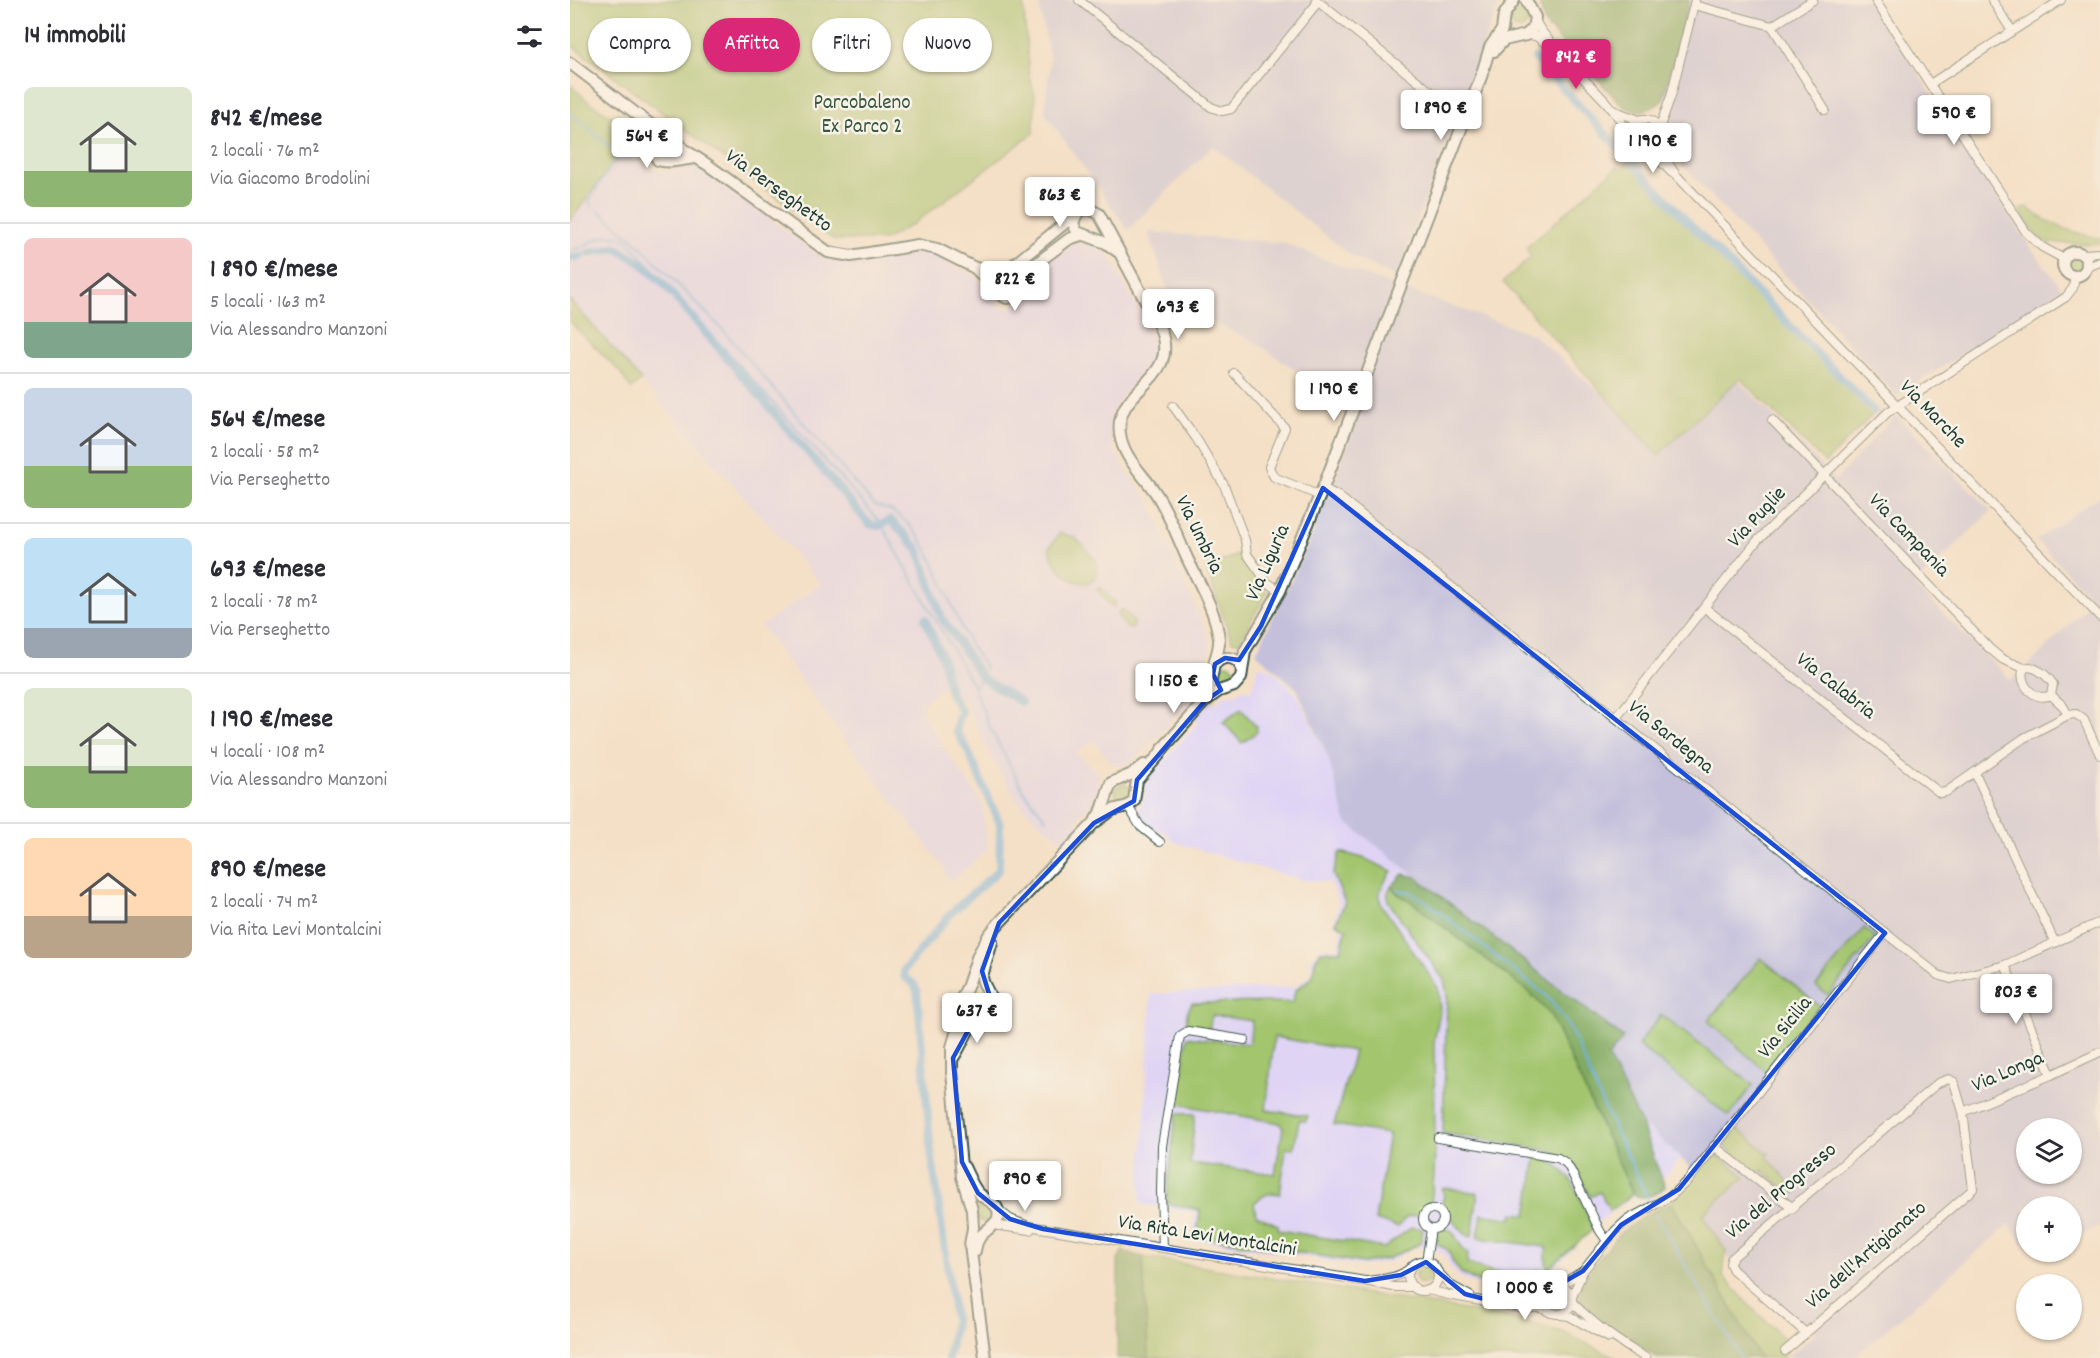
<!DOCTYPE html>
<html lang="it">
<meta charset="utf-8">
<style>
body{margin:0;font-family:Dekko,sans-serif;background:#f7f7f7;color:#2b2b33;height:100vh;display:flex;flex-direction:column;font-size:22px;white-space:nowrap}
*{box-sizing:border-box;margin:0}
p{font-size:20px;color:#7c7c81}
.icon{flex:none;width:33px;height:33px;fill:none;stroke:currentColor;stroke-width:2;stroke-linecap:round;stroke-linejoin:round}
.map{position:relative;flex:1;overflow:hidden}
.panel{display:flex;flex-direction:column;background:#fff;width:570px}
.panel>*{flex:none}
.top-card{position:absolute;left:18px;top:18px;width:570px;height:54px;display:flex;gap:12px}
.fabs{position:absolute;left:1446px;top:1118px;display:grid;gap:12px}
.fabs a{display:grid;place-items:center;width:66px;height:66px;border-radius:50%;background:#fff;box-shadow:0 2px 4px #0004;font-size:30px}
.price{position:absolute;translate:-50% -51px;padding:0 14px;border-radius:6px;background:#fff;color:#222;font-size:20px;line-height:39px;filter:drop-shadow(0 2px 3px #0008)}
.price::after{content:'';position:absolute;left:50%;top:36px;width:18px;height:14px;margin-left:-9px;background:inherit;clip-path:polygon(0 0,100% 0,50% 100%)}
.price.current{background:#db2777;color:#fff}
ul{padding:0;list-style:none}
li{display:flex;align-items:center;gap:18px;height:150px;padding:0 24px}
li+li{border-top:2px solid #e1e1e2}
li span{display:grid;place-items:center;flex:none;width:168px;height:120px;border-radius:9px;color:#555}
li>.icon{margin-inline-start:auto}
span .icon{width:72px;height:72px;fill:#fffc;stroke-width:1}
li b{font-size:26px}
h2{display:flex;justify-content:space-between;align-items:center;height:72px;padding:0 24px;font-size:26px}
.chip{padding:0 21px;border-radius:27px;background:#fff;box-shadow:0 2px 4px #0004;font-size:21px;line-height:54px}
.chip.current{background:#db2777;color:#fff}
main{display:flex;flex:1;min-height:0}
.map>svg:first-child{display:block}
.built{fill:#e0d4f4}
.industrial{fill:#c4c0db;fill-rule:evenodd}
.green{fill:#a3c56e;stroke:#618151;stroke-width:1.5}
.forest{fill:#82aa61;stroke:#50744a;stroke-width:1.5}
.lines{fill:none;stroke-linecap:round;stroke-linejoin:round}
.stream{stroke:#6db1e3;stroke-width:2}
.canal{stroke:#6db1e3;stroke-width:8}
.street-casing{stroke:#3f554a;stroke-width:10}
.secondary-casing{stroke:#3f554a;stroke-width:14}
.street{stroke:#fff;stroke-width:8}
.secondary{stroke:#fff;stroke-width:10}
.marked{fill:none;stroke:#1d4ed8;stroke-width:4.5;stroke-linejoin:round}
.labels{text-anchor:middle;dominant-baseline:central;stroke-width:5;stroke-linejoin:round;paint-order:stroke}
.park-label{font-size:21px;fill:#395840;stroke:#f7f3e8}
.street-label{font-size:21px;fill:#1f3d34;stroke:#f7f3e8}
</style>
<main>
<section class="panel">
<h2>14 immobili<svg class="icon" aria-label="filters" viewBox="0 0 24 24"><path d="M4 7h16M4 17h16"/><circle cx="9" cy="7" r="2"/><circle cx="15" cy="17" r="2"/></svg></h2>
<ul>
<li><span style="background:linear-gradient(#dfe7d0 70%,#8fb573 0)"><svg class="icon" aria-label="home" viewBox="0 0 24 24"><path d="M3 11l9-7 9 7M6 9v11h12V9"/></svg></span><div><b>842 €/mese</b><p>2 locali · 76 m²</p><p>Via Giacomo Brodolini</p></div></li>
<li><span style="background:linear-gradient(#f6c9c9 70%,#7fa58c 0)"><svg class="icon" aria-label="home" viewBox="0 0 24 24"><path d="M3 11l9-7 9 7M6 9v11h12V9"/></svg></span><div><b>1 890 €/mese</b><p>5 locali · 163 m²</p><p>Via Alessandro Manzoni</p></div></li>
<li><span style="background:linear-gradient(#c9d6e8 65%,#8fb573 0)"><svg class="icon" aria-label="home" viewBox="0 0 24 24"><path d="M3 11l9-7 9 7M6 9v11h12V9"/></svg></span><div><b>564 €/mese</b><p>2 locali · 58 m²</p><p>Via Perseghetto</p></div></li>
<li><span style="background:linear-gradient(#bfe0f5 75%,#9aa5b1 0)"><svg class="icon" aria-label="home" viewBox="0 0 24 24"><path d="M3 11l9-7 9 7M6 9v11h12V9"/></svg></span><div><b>693 €/mese</b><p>2 locali · 78 m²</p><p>Via Perseghetto</p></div></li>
<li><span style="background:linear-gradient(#dfe7d0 65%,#8fb573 0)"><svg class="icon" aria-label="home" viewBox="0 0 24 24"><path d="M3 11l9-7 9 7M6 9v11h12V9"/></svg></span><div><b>1 190 €/mese</b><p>4 locali · 108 m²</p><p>Via Alessandro Manzoni</p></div></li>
<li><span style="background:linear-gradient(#ffd9b3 65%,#b9a48a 0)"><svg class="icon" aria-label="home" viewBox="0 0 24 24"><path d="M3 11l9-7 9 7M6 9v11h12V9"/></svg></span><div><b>890 €/mese</b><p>2 locali · 74 m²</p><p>Via Rita Levi Montalcini</p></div></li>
</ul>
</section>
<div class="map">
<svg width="1530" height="1358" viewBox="0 0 1530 1358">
<rect width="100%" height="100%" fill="#f7f3e8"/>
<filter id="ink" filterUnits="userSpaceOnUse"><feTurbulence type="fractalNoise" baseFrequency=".0167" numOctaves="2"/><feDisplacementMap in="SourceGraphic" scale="12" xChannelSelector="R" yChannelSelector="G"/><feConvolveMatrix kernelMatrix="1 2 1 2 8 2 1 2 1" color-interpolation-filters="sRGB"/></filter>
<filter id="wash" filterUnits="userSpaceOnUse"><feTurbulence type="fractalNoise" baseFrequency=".008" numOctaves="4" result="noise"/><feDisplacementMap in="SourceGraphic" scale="24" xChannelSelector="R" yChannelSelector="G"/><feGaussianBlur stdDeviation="1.35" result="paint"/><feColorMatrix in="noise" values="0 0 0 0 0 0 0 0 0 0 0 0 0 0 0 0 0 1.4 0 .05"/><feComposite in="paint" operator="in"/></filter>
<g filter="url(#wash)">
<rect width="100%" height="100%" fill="#f4e0c6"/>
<path class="built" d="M52,152l39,20 29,-7 10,1 115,87 18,7 10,2 78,-11 10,1 44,25 29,31 6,1 19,-18 4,-14 32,-29 9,-3 17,-1 16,9 24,43 -2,1 5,3 11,19 -2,3 4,6 2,-1 4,14 1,11 -7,18 -20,19 -15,23 -2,13 3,24 22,35 13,15 62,142v7l-9,45 14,12 8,-9 12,-2 7,-4 9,1 8,-26 14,6 24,24 31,62 19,65 276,216 17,83 41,37 -18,20 -32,19 -31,24 -52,53 -20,13 -12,3h-13l-32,-7 -14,-8 -7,-8 -4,-11 -9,-6 -9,-2h-16l-20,13 -29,5 -171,-27 4,-27 -56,-8 11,-210 144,-7 18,-14 -2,-13 11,-12 17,1 3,-21 -8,-3 5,-23 -9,-20 -29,-2 -127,-38 -10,-11 -8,1 -14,-13 -2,-6v-7l4,-6 3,-21 51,-56 -15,-14 -51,53 -5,3 -14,-1 -21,-24 -17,14 12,9 13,14 -4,4 4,7 -2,5 1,5 -24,21 7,7 -17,17 -31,-25 -17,-18 -28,-46 -20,-45 -9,-12 -16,-9 -8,2 -13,14 -1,11 60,89 5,46 -36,31 -7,-8 1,-4 -101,-131 -83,-112 60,-42 -251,-284v-79z"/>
<g class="industrial">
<path d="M468,0h462l-104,277 -43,-20 -140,-111 -85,84 -83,-117 5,-54z"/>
<path d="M1119,0h182l164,254 28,35 -166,107 -231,-249 8,-46 -11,-1z"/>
<path d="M578,232l135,11 84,33 165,58 73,63 53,57 80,-74 97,100 61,-65 95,96 -77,74 97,95 22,-19 60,-61 -57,-60 64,-44v729l-28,15v-34h-46v42l-17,-24 -156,134h-67l30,-25 -80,-64 -34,-54 42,-38 -47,-4 -57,-52 -33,-64 16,-19 -277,-216 -18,-65 -31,-68 -41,-36 56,-116 47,-122 -101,-71 -86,-43zM1456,1128h46v45h-46z"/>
</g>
<g class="green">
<path d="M0,0h453l6,76 6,19 -1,38 -121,91 -28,16h-51l-264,-196z"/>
<circle cx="949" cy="20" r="9"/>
<path d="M0,85l19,17 45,29 -12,21 -52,69z"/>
<path d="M1059,162l246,250 -50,51 -85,-85 -82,77 -155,-173 28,-25 -5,-9 91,-81 6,2z"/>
<path d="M1457,207c20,18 47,25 73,32v5l-52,-1 -9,-5 -20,-27z"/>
<circle cx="1505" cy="264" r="8"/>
<path d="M0,300l71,80 -10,9 -11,-17 -50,-50z"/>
<path d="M490,533l16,5 22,25 -2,14 -8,6c-18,2 -35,-18 -39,-35z"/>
<path d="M672,553l25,39 -28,50 -7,-1 -26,-73z"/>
<path d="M530,586l15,16 -1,5 -4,-1 -13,-17z"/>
<path d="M550,610h4l10,12 -2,7 -5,-1 -10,-13z"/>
<circle cx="657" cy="672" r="8"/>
<path d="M671,709l15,17 1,6 -15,11 -19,-21z"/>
<circle cx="553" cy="792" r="8"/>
<path d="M770,852l23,6 29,13c-7,11 -16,19 -11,33l57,84 2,23 -6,31 1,105 -1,28 -3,28 -9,11 -15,3 -10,10 -22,-7 14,-86 -55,-9 20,-74 -80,-14 -8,73 42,6 -2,5 -7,-1 -5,28h-8l-6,46c-12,-3 -17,2 -26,9l2,12 22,10 1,5 105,18 28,-21 11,2 -2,14 -4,2 -30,14 -24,4 -166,-27 3,-26 -34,-7 10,-89h19l-5,49 85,11 8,-46 -3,-5 -103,-19 10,-67 62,7 3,-23 -40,-6 -3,16 -23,-5 1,-13 5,-10 101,-1 2,-11 18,-15 2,-15 6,-10h20l5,-22 -10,-6 9,-21 -12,-28z"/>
<path d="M821,887l7,7 11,6 120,92 21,22 82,178 -3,5 -19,14 -10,-19 -10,5c-10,-20 -17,-38 -39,-46l-108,-18 4,-139 -3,-14 -56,-79v-9z"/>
<path d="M1294,928l11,9 -47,58 -12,-9z"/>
<path d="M1191,958l58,48 -51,67 -60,-52z"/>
<circle cx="405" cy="999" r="8"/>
<path d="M1091,1015l92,70 -24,31 -91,-71z"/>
<path d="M1167,1129l32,25 -2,3 30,35 -5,3 -30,-25 -3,5 -35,-29z"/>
<path d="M1147,1155l28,22 -43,38 24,36 -3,25 29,32 34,32 -3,18h-23l-89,-156 35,-40z"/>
<path d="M966,1157c36,6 44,42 57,72l-45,40 -2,-6v-16l-68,-9 4,-24 30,5 1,-6 14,2z"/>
<path d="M875,1188l33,5 -6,43 -3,1 -3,-2 -25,-28 3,-11 -2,-7z"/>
<circle cx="414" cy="1214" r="8"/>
<path d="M872,1228l10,3 11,18 5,4 -1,10c19,6 48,19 68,11l2,-4 4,2v3l-29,11 -34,-4 -17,-9 -9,-12 -3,-10 -12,-8v-10z"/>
<path d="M573,1257l365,60 54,15 55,26h-469z"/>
<circle cx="853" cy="1276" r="8"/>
<circle cx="988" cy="1300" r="7"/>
</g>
<g class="forest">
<path d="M966,0h153l-26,100c-13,12 -25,14 -40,6l-78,-82 -5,-19z"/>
<path d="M833,874l13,3 207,161 -15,19 32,64 25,66 -9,7 -17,4 -7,-6 -82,-178 -21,-22 -120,-92 -11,-6 -7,-7z"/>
<path d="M1101,1202l89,156h-102l-59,-37 -19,-15 -2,-8 5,-16 9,-15 28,-34 27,-19z"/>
<path d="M552,1251l21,6 5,101h-31l1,-97z"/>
</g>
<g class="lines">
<g class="stream">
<path d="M0,113l49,41 -30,46 3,7"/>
<path d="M28,210l40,34 84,85 152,176c7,3 15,3 21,8 44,27 54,111 90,153l-1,3"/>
<path d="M0,251c21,-5 34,-23 56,-12l254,283 94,165c2,13 11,22 13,35l37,70 22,27"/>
<path d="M404,687l5,-6"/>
<path d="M829,890l11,2 14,8 121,95c27,28 33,53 48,87 17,40 37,78 55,117"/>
<path d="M1086,1216l85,142"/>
</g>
<g class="canal">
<path d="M965,58l150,161 189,192"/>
<path d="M19,253l27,-5 22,13 23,20 208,243 9,2 13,-6 27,29 24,69 40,60 39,24"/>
<path d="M0,258l11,-2"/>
<path d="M355,619l17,38 8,36 12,20 -4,5 -2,13 11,18 33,75 -1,46 -47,42 -48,58v7l9,6 4,8 14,159 24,172 -7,36"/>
</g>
</g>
</g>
<g filter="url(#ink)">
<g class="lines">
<defs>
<g id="street">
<path d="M509,0l132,107 11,4 9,-2 87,-107"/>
<path d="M746,0l149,119"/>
<path d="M1305,0l151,232 16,15 22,12"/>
<path d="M1422,0l20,31"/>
<path d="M1124,5l78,21 53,84"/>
<path d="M965,19c3,10 10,16 16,24 24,32 60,56 79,93"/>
<path d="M1202,26l41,-26"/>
<path d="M956,35l10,1 13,10"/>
<path d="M1360,84l131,-84"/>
<path d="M1045,111l24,9"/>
<circle cx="1075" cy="134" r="15"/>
<path d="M1089,129l12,-33 24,-96"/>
<path d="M1089,139l4,16 13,20 424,442"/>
<path d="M1073,149l7,2 22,22"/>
<path d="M1512,254l18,-1"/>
<path d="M1517,267l13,-5"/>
<path d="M664,373l51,55 -16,39 5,10 46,19"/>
<path d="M603,406l23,32 28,47 21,55 2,14 20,28 13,9"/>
<path d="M1202,420l217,228 13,11 22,9"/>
<path d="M753,488l15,8 600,479 13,4 54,-14 95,-43"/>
<path d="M1135,608l235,185 6,-1 78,-54 44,-23 8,-1 8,6 16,35"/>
<path d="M1460,667c11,3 16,8 23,17l-2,11c-16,8 -34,-12 -27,-27z"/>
<path d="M1481,695l12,11 5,9"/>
<path d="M1046,718l141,-177 131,-129 178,-115 7,-9 2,-12"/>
<path d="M1405,773l80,170"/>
<path d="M558,806l12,20 20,16"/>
<path d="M1435,965l46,110"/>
<path d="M1393,1112l88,-37 49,-23"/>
<path d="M868,1138l120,20 8,5 5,8 29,60 7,10"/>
<path d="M1144,1146l79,62"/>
<circle cx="863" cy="1219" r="10"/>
<path d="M429,1210l11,9 18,7 337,55 28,6h21"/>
<path d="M422,1225l38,5"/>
<path d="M593,1248l-2,-56 1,-46 18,-110 8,-5 57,9"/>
<circle cx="853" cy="1276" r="15"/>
<path d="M856,1262l5,-33"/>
<path d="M867,1271l13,14 20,11"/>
<path d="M796,1281c16,-2 33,-2 45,-14"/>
<circle cx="988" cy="1300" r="14"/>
<path d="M989,1286l24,-15"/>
<path d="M858,1290l25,6 68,12h20l10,5"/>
<path d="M1002,1297l11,-26 32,-40 12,-11 44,-24 17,-16 197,-247"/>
<path d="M1002,1302c24,24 45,39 74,56"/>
<path d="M940,1304l18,-4 19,-8"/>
<path d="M991,1315l8,1 40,22"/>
<path d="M1215,1351l21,-18 167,-144 -10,-77 -9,-30 -5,-3 -11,4 -207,176 -1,5 3,6 73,63"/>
</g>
<g id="secondary">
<path d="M924,51l10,-11 22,-5 7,-7 2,-11 -9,-17"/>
<path d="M0,63l94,72 11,3 8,11 25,16 120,87 23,4 67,-11 19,4 38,19 27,5"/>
<path d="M76,122l6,13 1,17 5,8c11,4 26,-1 38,-2"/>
<path d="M507,214l-4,9 4,9 29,11 11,8"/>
<circle cx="1505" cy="264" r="12"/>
<path d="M405,268l26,27 6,3 7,-1 7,-5 8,-23 40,-30 12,-4"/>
<path d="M435,272l76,-62 9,-1 9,5 60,112c25,56 -46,60 -39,108 3,23 22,39 35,58 13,19 22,44 32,66 12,25 29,53 32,81 1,11 -5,20 -6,31 -2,11 -4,20 -8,31"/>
<path d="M645,664c9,-10 23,-8 27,6"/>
<path d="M526,819l6,-9 9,-27 21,-9 12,-9"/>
<path d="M383,1058c9,-13 14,-29 24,-42 5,-6 14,-8 13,-18 -1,-8 -8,-13 -8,-22l10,-34"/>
<path d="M394,1167c4,8 7,16 12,23 8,12 26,11 22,29 -9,13 -21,13 -23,32"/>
<path d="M415,1358l-15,-113 3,-17 -1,-18 -10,-33 -10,-105v-25l12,-40 -2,-9 6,-13 10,-30 11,-20 10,-12 95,-100 18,-13 16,-4 6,-5 3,-21 22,-25 5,-8 41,-46 14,-10 15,-5 7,-8 4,-27 35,-60 43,-103 158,-411 9,-30 12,-17 2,-15 10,-15"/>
</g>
</defs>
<use href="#street" class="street-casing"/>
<use href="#secondary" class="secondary-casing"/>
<use href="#street" class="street"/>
<use href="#secondary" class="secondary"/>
</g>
</g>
<path d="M0 0H1530V1358H0ZM753,488l562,445 -206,256 -58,36 -38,46 -42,24 -33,10 -43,-11 -39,-32 -25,13 -36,6 -322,-52 -33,-10 -32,-26 -16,-31 -9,-104 22,-40 12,-9 3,-12 -8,-26 17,-48 95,-100 40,-22 3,-21 68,-79 16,-11 -8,-16 2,-10 10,-6 14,2 22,-34z" fill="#f4e0c6" fill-opacity=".55" fill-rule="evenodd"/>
<path class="marked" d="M753,488l562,445 -206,256 -58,36 -38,46 -42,24 -33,10 -43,-11 -39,-32 -25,13 -36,6 -322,-52 -33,-10 -32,-26 -16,-31 -9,-104 22,-40 12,-9 3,-12 -8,-26 17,-48 95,-100 40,-22 3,-21 68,-79 16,-11 -8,-16 2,-10 10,-6 14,2 22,-34z"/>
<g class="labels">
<g class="park-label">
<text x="292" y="104">Parcobaleno<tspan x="292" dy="24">Ex Parco 2</tspan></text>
</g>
<g class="street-label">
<text transform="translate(208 192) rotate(36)">Via Perseghetto</text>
<text transform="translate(1362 415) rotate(46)">Via Marche</text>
<text transform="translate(1188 518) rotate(-47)">Via Puglie</text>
<text transform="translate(628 535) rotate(64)">Via Umbria</text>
<text transform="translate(1338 536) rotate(46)">Via Campania</text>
<text transform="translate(699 563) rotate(-66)">Via Liguria</text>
<text transform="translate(1265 687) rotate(38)">Via Calabria</text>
<text transform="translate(1100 738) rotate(39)">Via Sardegna</text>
<text transform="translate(1216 1028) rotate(-51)">Via Sicilia</text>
<text transform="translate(1438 1073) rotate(-23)">Via Longa</text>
<text transform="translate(1212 1192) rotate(-40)">Via del Progresso</text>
<text transform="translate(637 1237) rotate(9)">Via Rita Levi Montalcini</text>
<text transform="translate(1297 1256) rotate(-41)">Via dell'Artigianato</text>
</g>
</g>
</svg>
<div class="fabs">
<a><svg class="icon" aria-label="layers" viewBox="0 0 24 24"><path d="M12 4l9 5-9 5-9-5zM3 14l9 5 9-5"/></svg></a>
<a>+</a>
<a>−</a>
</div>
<b class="price current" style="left:1006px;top:90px">842 €</b>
<b class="price" style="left:871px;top:141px">1 890 €</b>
<b class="price" style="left:1384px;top:146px">590 €</b>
<b class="price" style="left:77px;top:169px">564 €</b>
<b class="price" style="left:1083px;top:174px">1 190 €</b>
<b class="price" style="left:490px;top:228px">863 €</b>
<b class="price" style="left:445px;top:312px">822 €</b>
<b class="price" style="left:608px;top:340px">693 €</b>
<b class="price" style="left:764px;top:422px">1 190 €</b>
<b class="price" style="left:604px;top:714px">1 150 €</b>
<b class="price" style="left:1446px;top:1025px">803 €</b>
<b class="price" style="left:407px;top:1044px">637 €</b>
<b class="price" style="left:455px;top:1212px">890 €</b>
<b class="price" style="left:955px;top:1321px">1 000 €</b>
<div class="top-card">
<a class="chip">Compra</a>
<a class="chip current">Affitta</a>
<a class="chip">Filtri</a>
<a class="chip">Nuovo</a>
</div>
</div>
</main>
